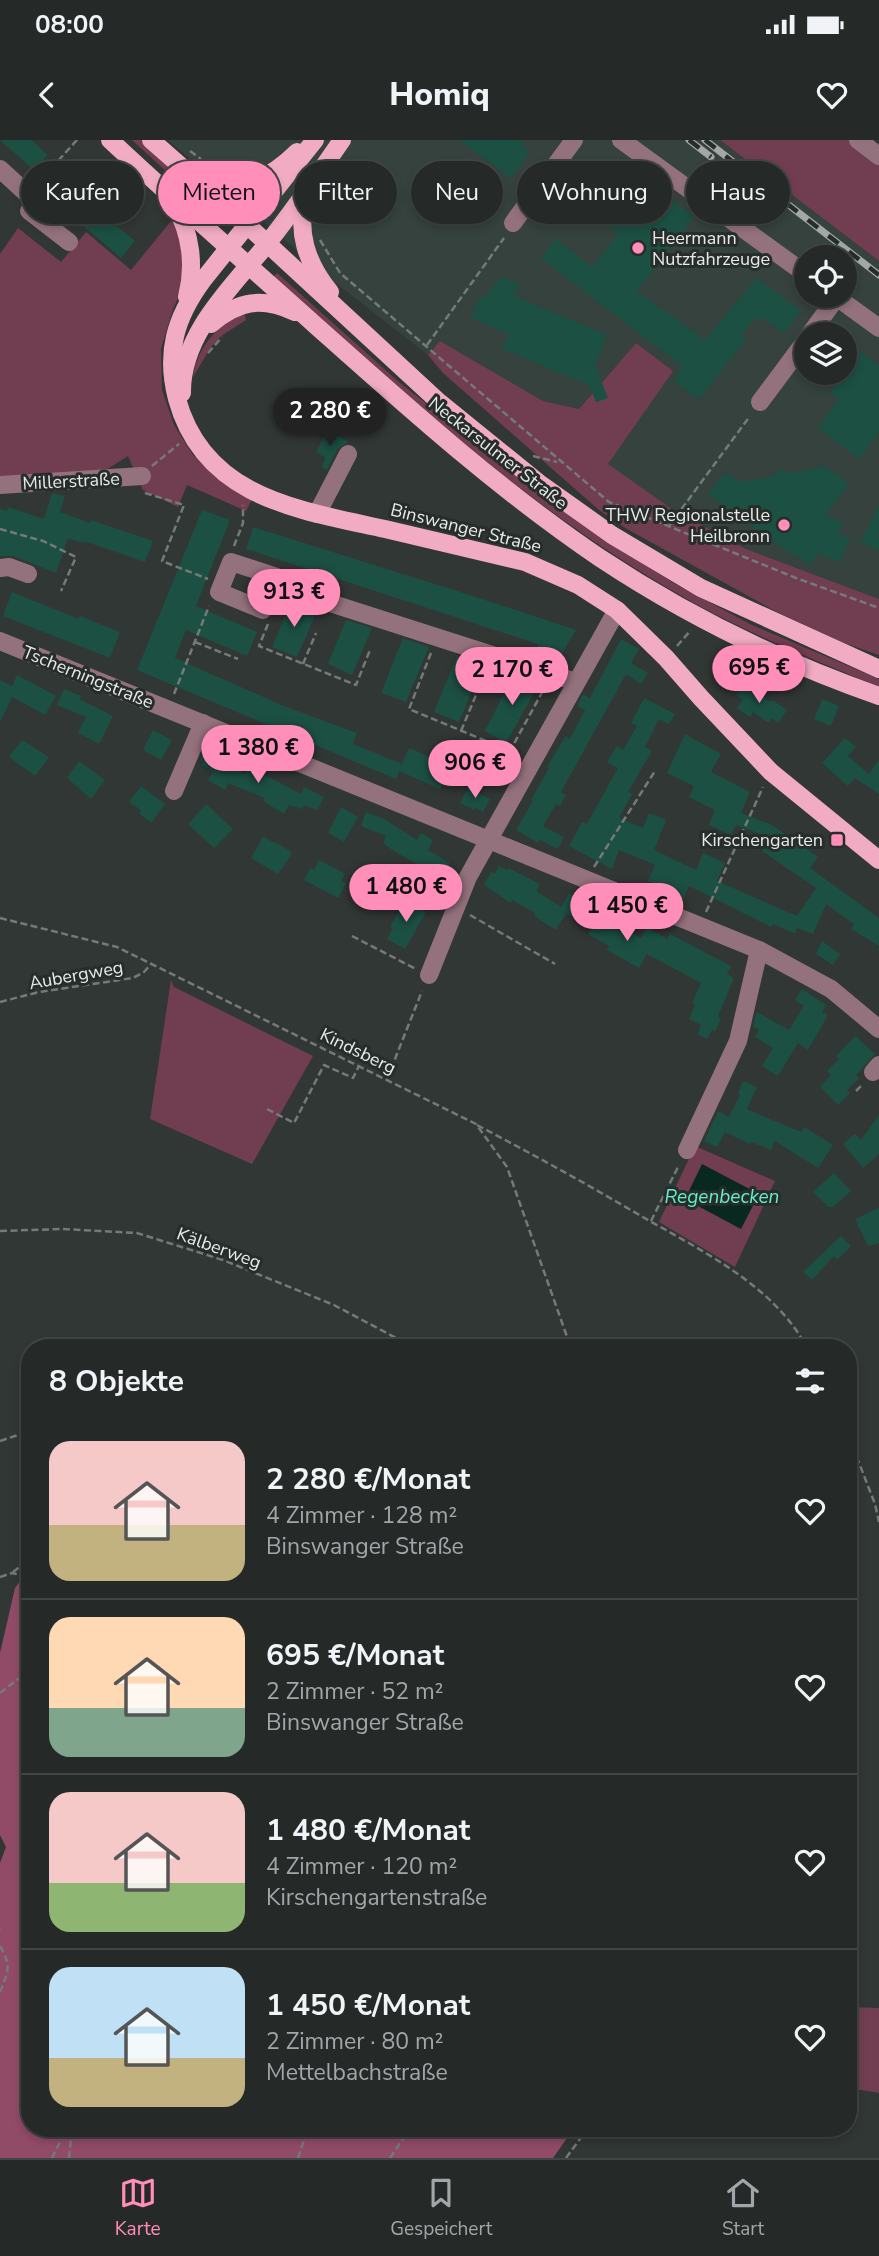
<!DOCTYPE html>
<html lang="de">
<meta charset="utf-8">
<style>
body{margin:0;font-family:"Nunito Sans",sans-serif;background:#2d3130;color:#f1f3f6;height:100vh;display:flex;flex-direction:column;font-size:26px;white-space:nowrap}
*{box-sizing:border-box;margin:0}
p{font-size:23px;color:#a3a6a8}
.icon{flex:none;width:38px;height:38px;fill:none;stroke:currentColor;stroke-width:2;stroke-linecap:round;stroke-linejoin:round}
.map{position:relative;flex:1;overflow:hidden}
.details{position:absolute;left:21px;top:1199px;width:836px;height:798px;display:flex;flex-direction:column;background:#252928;border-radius:28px;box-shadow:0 4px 10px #0003,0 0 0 2px #424545}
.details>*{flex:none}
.top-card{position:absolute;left:21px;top:21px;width:838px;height:63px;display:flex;gap:14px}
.controls{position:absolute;left:794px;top:105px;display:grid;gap:14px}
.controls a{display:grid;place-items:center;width:63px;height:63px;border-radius:50%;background:#252928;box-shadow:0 4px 10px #0003,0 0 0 2px #424545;font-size:35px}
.price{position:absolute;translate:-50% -60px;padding:0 16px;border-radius:24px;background:#ff8eb9;color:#111;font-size:23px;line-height:46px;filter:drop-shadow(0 2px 4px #0008)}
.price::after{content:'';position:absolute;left:50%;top:42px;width:21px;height:16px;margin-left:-10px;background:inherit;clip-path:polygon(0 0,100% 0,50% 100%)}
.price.on{background:#222;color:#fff}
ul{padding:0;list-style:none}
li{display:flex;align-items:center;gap:21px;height:175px;padding:0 28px}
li+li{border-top:2px solid #424545}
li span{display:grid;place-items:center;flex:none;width:196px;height:140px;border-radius:21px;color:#555}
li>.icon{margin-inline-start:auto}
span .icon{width:84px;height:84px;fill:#fffc;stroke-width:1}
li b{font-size:30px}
h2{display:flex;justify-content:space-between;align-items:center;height:84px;padding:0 28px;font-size:30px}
.pill{padding:0 24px;border-radius:32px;background:#252928;box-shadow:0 4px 10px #0003,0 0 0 2px #424545;font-size:24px;line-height:63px}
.pill.on{background:#ff8eb9;color:#111}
.status{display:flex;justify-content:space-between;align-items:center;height:49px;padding:0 35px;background:#252928;direction:ltr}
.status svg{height:19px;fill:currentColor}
header{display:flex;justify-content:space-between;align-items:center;height:91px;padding:0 28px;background:#252928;font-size:32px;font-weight:800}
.dock{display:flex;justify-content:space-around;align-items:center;height:98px;border-top:2px solid #424545;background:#252928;font-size:19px;color:#a3a6a8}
.dock a{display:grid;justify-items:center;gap:4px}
.dock .on{color:#ff8eb9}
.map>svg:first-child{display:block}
.built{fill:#35423e;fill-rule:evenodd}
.green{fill:#713d51}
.forest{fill:#914b66}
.water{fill:#082820}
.building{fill:#1c5043}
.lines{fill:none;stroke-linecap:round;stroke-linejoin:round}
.path{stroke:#757a78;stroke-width:2.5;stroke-dasharray:7 3.5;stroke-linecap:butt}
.minor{stroke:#94727d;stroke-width:18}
.major{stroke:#f1acc4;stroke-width:18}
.rail-casing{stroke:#a3a7a5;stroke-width:7}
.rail{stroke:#272d2b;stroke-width:4.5;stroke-dasharray:13;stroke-linecap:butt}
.poi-dot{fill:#ff8eb9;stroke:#272d2b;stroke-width:2.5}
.labels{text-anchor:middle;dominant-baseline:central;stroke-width:6;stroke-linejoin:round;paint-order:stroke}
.poi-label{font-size:18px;fill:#e6eae8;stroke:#272d2b;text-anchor:end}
.street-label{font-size:18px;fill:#e6eae8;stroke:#272d2b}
.water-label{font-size:19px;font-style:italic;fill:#66efcc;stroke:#272d2b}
</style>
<div class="status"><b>08:00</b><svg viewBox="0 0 49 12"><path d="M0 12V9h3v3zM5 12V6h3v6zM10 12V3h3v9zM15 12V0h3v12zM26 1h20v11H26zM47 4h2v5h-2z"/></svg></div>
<header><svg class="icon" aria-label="back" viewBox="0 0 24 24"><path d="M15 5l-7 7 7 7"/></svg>Homiq<svg class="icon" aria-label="heart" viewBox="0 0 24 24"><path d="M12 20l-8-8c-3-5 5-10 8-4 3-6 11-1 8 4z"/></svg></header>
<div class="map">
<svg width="879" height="2018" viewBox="0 0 879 2018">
<rect width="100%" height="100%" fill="#313735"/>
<path class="built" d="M168,0h552l159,121v338l-133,-50 -74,-40 -65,-45 65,-93 -36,-28 -57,66 -36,-8 -103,-60 -12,14 -100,-78zM807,117h38v39h-38zM807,194h38v39h-38z"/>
<g class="green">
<path d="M132,0h9l80,73 -4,5z"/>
<path d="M720,0h129l30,23v98z"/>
<path d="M171,81l18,18 1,33 -17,37 -12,40 1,41 12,35 19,30 25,24 34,20 -6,12 -59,-26 -9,22 -35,-17 -15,-34 -22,14 -106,7v-223l18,-26 43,34 25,-30 45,38z"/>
<path d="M277,133l123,110 160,125 61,42 56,35 75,40 127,54v8c-71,-30 -145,-59 -211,-99 -146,-85 -270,-199 -395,-311z"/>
<path d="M244,171l2,9 -25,16 -10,11 -18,30c5,-33 25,-50 51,-66z"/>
<path d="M440,201l103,60 36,8 57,-66 37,28 -65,93 64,45 74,40 133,50v56l-35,-12 -67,-31 -150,-83 -28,-19 -156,-137 -15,-18z"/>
<path d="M171,840l3,7 139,69 -61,108 -102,-45z"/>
<path d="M695,1006l80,35 -40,86 -76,-45z"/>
<path d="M849,1867l30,1v85l-30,-5z"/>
</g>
<path class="forest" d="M30,1428v560h544l-21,30h-553v-295l6,-16 -6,-12v-182l15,-65z"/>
<path class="water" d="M702,1024l57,30 -18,35 -56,-30z"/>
<g class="building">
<path d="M0,0h31l17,15 -14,15z"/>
<path d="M459,0h66l-4,5 9,7 -19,26z"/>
<path d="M53,34l82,67 -14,17 -67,-57 4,-4 -14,-13z"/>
<path d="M645,40l49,37 -57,74 68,49 52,-62 44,33 -17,23 -21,-16 -2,2 -5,-3 -15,18 5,4 -47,61 -26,-20 10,-13 -142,-109 15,-19 36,28 26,-33 -9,-7z"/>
<path d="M501,137l18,7 -5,12 93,39 -12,30 13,33 -12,4 -7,-17 -87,-36 7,-15 -38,-16 9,-22 4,2z"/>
<path d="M861,212l18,14v67l-20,26 -41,-32 21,-27 -9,-7z"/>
<path d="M327,291l22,11 -11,6 -11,22 -6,-3 5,-9 -10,-6z"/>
<path d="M822,324l27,20 -24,31 18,8 -4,11 11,5 -11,23 -21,-9 -8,12 -16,-10 -1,1 -85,-62 17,-22 15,10 31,-5 11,-8 5,4 31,-4z"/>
<path d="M52,353l13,3 -5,16 30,11 1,-3 62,21 -8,21 -61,-21 -1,2 -15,-5 -12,35 -43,-17h-13v-47l7,2 1,-4 36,12z"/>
<path d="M879,365v46l-19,-9z"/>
<path d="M202,370l28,10 -34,86 61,26 -10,24 -61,-26 -11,28 109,48 73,27 -4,11 49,20 -6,15 -259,-109z"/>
<path d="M253,387l220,69 103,34 -19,32 -5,-2 -1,2 -17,-5 4,-13 -292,-95z"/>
<path d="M12,452l67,27 1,-3 40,16 -10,26 -107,-42z"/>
<path d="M291,462l26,9 -20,46 -25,-10z"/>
<path d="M346,480l26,8 -20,47 -24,-11z"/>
<path d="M403,498l26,9 -23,55 -25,-9z"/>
<path d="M621,499l18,10 -8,14 17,10 -7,11 -15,-10 -65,118 5,3 -6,11 -4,-2 -13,22 21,11 -6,12 -18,-9 -2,3 -22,-13 17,-29 -2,-1 18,-32 -2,-1 19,-31 4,3 15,-29 -8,-4 6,-12 7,4z"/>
<path d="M457,516l26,8 -24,58 -25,-10z"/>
<path d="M514,534l26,8 -34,61 -21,-12z"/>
<path d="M17,535l39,21 -11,19 -33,-18 -12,25v-42l12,6z"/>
<path d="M744,544l27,18 1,-2 15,10 -9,13 -6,-5 -3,5 -16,-11 -3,5 -13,-9 6,-8 -7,-5z"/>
<path d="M64,549l17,7 -2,3 34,17 -14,28 -21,-11 8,-16 -29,-12z"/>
<path d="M644,558l31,16 -6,10 -10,-5 -14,28 7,4 -24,41 4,2 -13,24 24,10 6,-15 17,7 -12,30 42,20 7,-17 22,10 -8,18 80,35 19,-28 -54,-37 9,-13 -35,-13 -5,10 -22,-10 6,-15 -26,-13 5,-11 -27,-13 18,-39 36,20 -10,18 39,20 -9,21 31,12 46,32 -8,11 69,50v28l-28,-17 3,-5 -28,-20 -13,30 -16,-6 -2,6 -22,-10 -2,3 -82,-41 -8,18 -11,-4 -9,-5 3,-7 -16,-7 7,-16 -36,-15 -7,19 -43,-23 13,-24 5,2 31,-56 -11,-6 10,-16 6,4 14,-24 -6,-3z"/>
<path d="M822,559l17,7 -8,20 -17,-7z"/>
<path d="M153,590l19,10 -11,20 -18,-10z"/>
<path d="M845,598l11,9 -8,9 21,18 10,-15v35l-24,-16 -7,8 -26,-23z"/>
<path d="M22,600l27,17 -14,19 -26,-19z"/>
<path d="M409,608l41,18 -10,23 -41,-18z"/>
<path d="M204,609l32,17 -1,3 10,5 3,-8 53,28 3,-7 20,10 -7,13 -13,-5 -1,4 -14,-4 -5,9 -21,-13 2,-3 -37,-15 -3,7 -17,-10 5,-8 -12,-7 2,-4 -3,-1z"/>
<path d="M79,621l26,19 -14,19 -24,-21z"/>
<path d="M141,646l24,18 -14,19 -12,-10 2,-3 -12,-8z"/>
<path d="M468,647l22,12 -7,13 -7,-4 -2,2 -14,-7z"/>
<path d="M206,664l27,25 -19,19 -26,-24z"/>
<path d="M341,667l17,10 -14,25 -16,-9z"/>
<path d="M366,672l18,7 33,21 4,-7 12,7 -5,10 22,13 -8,16 -51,-30 -8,-6 3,-7 -25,-10z"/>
<path d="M263,697l26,13 3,4 -14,20 -27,-16z"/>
<path d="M319,720l26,14 -4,7 5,2 -8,15 -34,-18 6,-12 4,2z"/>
<path d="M499,726l8,4 1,-2 32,16 -4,7 25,16 8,-14 47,24 -3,5 28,16 6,-11 20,12 3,-5 61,32 -4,8 7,4 -16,38 3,2 -6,14 -3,-2 -5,9 -10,-5 4,-9 -12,-6 6,-14 -3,-2 9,-20 -54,-29 -8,14 -32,-18 2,-4 -21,-12 4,-6 -26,-15 -10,17 -22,-14 1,-3 -23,-13 -1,3 -27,-18 7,-13 4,2z"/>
<path d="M405,760l21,12 -21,37 -18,-10 6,-11 -3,-1z"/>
<path d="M822,801l18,13 -7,11 -17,-11z"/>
<path d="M802,849l24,16 -4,7 6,3 -20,35 -10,-7 -20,33 -16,-10 11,-18 -18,-11 4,-7 -6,-3 3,-13 1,-2 32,18 15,-24 -9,-6z"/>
<path d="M855,896l20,18 -19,21 3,3 -12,12 3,3 -12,12 -18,-18 11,-12 -4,-4 12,-12 -3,-3z"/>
<path d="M743,941l14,6 -10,22 54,23 3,-5 29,18 -15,23 -43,-27 -4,9 -20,-8 -1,2 -25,-12 -8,15 -13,-6 14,-30 11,6 11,-22 -2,-1z"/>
<path d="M879,975v39l-16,14 -20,-24 12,-10 6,6z"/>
<path d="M834,1033l17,18 -18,16h-5l-15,-15z"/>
<path d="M879,1068v35l-11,3 -13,-27z"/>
<path d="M841,1096l10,10 -14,14 -3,-4 -22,24 -9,-8z"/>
</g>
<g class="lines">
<g class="path">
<path d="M190,11l11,8"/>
<path d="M37,44l40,-44"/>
<path d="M320,100l20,33 269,229 187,76 83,30"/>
<path d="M427,205l77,-107"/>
<path d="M208,213l14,-16"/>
<path d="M533,316l24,6"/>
<path d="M152,326l27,-22"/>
<path d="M145,353l39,12 -22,56 46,18"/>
<path d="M669,386l81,-110"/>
<path d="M0,389l43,12 33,16 -15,34"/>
<path d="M234,406l9,-23v-18"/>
<path d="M268,484l-9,22 97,39 14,-35"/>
<path d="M195,502l43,17"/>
<path d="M677,506l14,-16"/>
<path d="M431,513l-22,56 101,42 35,-64"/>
<path d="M303,524l13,-31"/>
<path d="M174,554l35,-88"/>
<path d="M461,591l25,-60"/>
<path d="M594,727l61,-96"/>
<path d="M706,772l57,-125"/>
<path d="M470,775l85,49"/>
<path d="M0,778l117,29 359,177 31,43 64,181"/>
<path d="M352,796l64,33"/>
<path d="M0,862l39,-10 94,-14 11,-6 8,-9"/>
<path d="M387,939l35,-88"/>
<path d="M856,951l6,-6"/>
<path d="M267,969l27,14 30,-58 29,13 6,-12"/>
<path d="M477,985c55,29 110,59 164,91 59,34 133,69 166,132"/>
<path d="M651,1081l28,-56"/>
<path d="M0,1091l63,-2 74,4 86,27 111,45 81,43"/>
<path d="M849,1297l26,67 4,18"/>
<path d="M0,1301l30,-10"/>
<path d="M13,1432l17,-13"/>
<path d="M0,1437l12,-4 18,4"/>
<path d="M0,1553l30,-23"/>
<path d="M0,1789v1"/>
<path d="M0,1806c12,20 8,26 0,46"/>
<path d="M52,2018l15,-30"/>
<path d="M69,2018l3,-30"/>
<path d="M298,2018l10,-30"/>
<path d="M390,2018l20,-30"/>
<path d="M566,2018l22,-30"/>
</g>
<g class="minor">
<path d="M621,0l186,135"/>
<path d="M858,0l21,16"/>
<path d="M0,29l36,33 -7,9 40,31"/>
<path d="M513,83l61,-83"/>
<path d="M835,156l44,32"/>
<path d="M810,194l27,-37"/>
<path d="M760,262l47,-63"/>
<path d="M0,345l142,-9"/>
<path d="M317,374l31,-60"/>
<path d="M231,422l46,15 -14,33 -44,-18z"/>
<path d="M0,428l9,-1 19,7"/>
<path d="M274,445l302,97"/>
<path d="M0,501l759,309 72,39 48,40"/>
<path d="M174,651l29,-68"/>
<path d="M429,835l39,-98 149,-267"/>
<path d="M873,932l6,-7"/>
<path d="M687,1010l51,-109 21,-91"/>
</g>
<g class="major">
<path d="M110,0c67,63 136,123 204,184 92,82 184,165 286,234 86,57 182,104 279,138"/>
<path d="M151,0l81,71 207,191 100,81 73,52 89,53 178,81"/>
<path d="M315,0l-112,140c-28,38 -38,73 -26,119 27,99 122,111 208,130 47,11 93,22 140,33l53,23 39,25 49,48 35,40 70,74 108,88"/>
<path d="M196,35c41,17 70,8 101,-23"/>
<path d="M307,55c-12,35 0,69 23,97"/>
<path d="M175,66c16,27 20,60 12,91"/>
<path d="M211,184c28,-24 51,-27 84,-12"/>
<path d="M182,253c-1,-59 50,-106 85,-149 27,-34 51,-69 75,-104"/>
</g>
<defs>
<g id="rail">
<path d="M689,0l22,17"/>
<path d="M705,0l174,135"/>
</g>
</defs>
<use href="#rail" class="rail-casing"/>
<use href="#rail" class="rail"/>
</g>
<g class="poi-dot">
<circle cx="638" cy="108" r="7"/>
<circle cx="784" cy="385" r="7"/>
<rect x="830" y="693" width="14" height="14" rx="3.5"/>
</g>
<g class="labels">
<g class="poi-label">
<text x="652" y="98" text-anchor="start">Heermann<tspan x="652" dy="21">Nutzfahrzeuge</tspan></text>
<text x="770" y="375">THW Regionalstelle<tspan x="770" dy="21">Heilbronn</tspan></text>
<text x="823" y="700">Kirschengarten</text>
</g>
<g class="street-label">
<text transform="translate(498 313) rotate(38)">Neckarsulmer Straße</text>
<text transform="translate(71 341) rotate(-3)">Millerstraße</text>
<text transform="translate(466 388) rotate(14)">Binswanger Straße</text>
<text transform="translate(88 537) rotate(22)">Tscherningstraße</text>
<text transform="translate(76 835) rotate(-10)">Aubergweg</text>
<text transform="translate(358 911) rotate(26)">Kindsberg</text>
<text transform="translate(219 1108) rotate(20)">Kälberweg</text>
</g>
<g class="water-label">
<text x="722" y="1057">Regenbecken</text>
</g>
</g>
</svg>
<div class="controls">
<a><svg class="icon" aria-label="locate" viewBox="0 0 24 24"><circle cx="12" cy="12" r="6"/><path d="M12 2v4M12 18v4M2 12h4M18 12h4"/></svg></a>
<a><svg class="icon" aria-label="layers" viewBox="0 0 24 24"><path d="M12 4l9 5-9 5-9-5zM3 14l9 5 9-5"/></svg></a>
</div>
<b class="price on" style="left:330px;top:308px">2 280 €</b>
<b class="price" style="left:294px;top:489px">913 €</b>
<b class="price" style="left:759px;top:565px">695 €</b>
<b class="price" style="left:512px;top:567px">2 170 €</b>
<b class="price" style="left:258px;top:645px">1 380 €</b>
<b class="price" style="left:475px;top:660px">906 €</b>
<b class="price" style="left:406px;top:784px">1 480 €</b>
<b class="price" style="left:627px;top:803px">1 450 €</b>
<div class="top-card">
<a class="pill">Kaufen</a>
<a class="pill on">Mieten</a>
<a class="pill">Filter</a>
<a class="pill">Neu</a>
<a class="pill">Wohnung</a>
<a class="pill">Haus</a>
</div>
<section class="details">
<h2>8 Objekte<svg class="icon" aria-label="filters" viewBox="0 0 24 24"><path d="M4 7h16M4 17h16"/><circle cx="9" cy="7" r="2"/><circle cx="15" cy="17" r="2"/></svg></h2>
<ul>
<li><span style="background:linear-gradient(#f6c9c9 60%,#c2b280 0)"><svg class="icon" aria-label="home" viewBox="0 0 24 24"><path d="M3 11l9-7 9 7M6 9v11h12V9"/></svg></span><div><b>2 280 €/Monat</b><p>4 Zimmer · 128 m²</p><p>Binswanger Straße</p></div><svg class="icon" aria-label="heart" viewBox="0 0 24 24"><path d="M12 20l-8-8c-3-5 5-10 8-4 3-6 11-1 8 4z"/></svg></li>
<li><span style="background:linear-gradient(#ffd9b3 65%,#7fa58c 0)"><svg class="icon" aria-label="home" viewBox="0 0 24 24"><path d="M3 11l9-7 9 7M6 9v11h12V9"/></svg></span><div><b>695 €/Monat</b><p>2 Zimmer · 52 m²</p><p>Binswanger Straße</p></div><svg class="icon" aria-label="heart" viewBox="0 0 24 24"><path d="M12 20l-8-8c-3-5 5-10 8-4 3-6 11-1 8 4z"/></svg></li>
<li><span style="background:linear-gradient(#f6c9c9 65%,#8fb573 0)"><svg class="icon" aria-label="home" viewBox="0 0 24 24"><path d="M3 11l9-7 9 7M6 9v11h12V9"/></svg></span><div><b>1 480 €/Monat</b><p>4 Zimmer · 120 m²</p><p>Kirschengartenstraße</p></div><svg class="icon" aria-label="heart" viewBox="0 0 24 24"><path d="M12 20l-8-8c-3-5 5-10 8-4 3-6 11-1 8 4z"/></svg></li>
<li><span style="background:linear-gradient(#bfe0f5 65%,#c2b280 0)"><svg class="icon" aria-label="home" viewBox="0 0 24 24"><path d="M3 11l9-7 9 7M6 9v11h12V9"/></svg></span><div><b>1 450 €/Monat</b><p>2 Zimmer · 80 m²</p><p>Mettelbachstraße</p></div><svg class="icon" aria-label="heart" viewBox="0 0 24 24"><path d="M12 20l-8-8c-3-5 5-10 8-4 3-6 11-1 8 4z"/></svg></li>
</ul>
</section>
</div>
<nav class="dock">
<a class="on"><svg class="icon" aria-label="map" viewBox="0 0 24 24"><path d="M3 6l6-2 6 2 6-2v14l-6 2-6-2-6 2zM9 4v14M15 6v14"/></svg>Karte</a>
<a><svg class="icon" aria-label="saved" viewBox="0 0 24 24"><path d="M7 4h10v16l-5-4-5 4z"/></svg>Gespeichert</a>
<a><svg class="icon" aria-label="home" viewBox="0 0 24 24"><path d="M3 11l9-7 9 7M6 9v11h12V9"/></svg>Start</a>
</nav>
